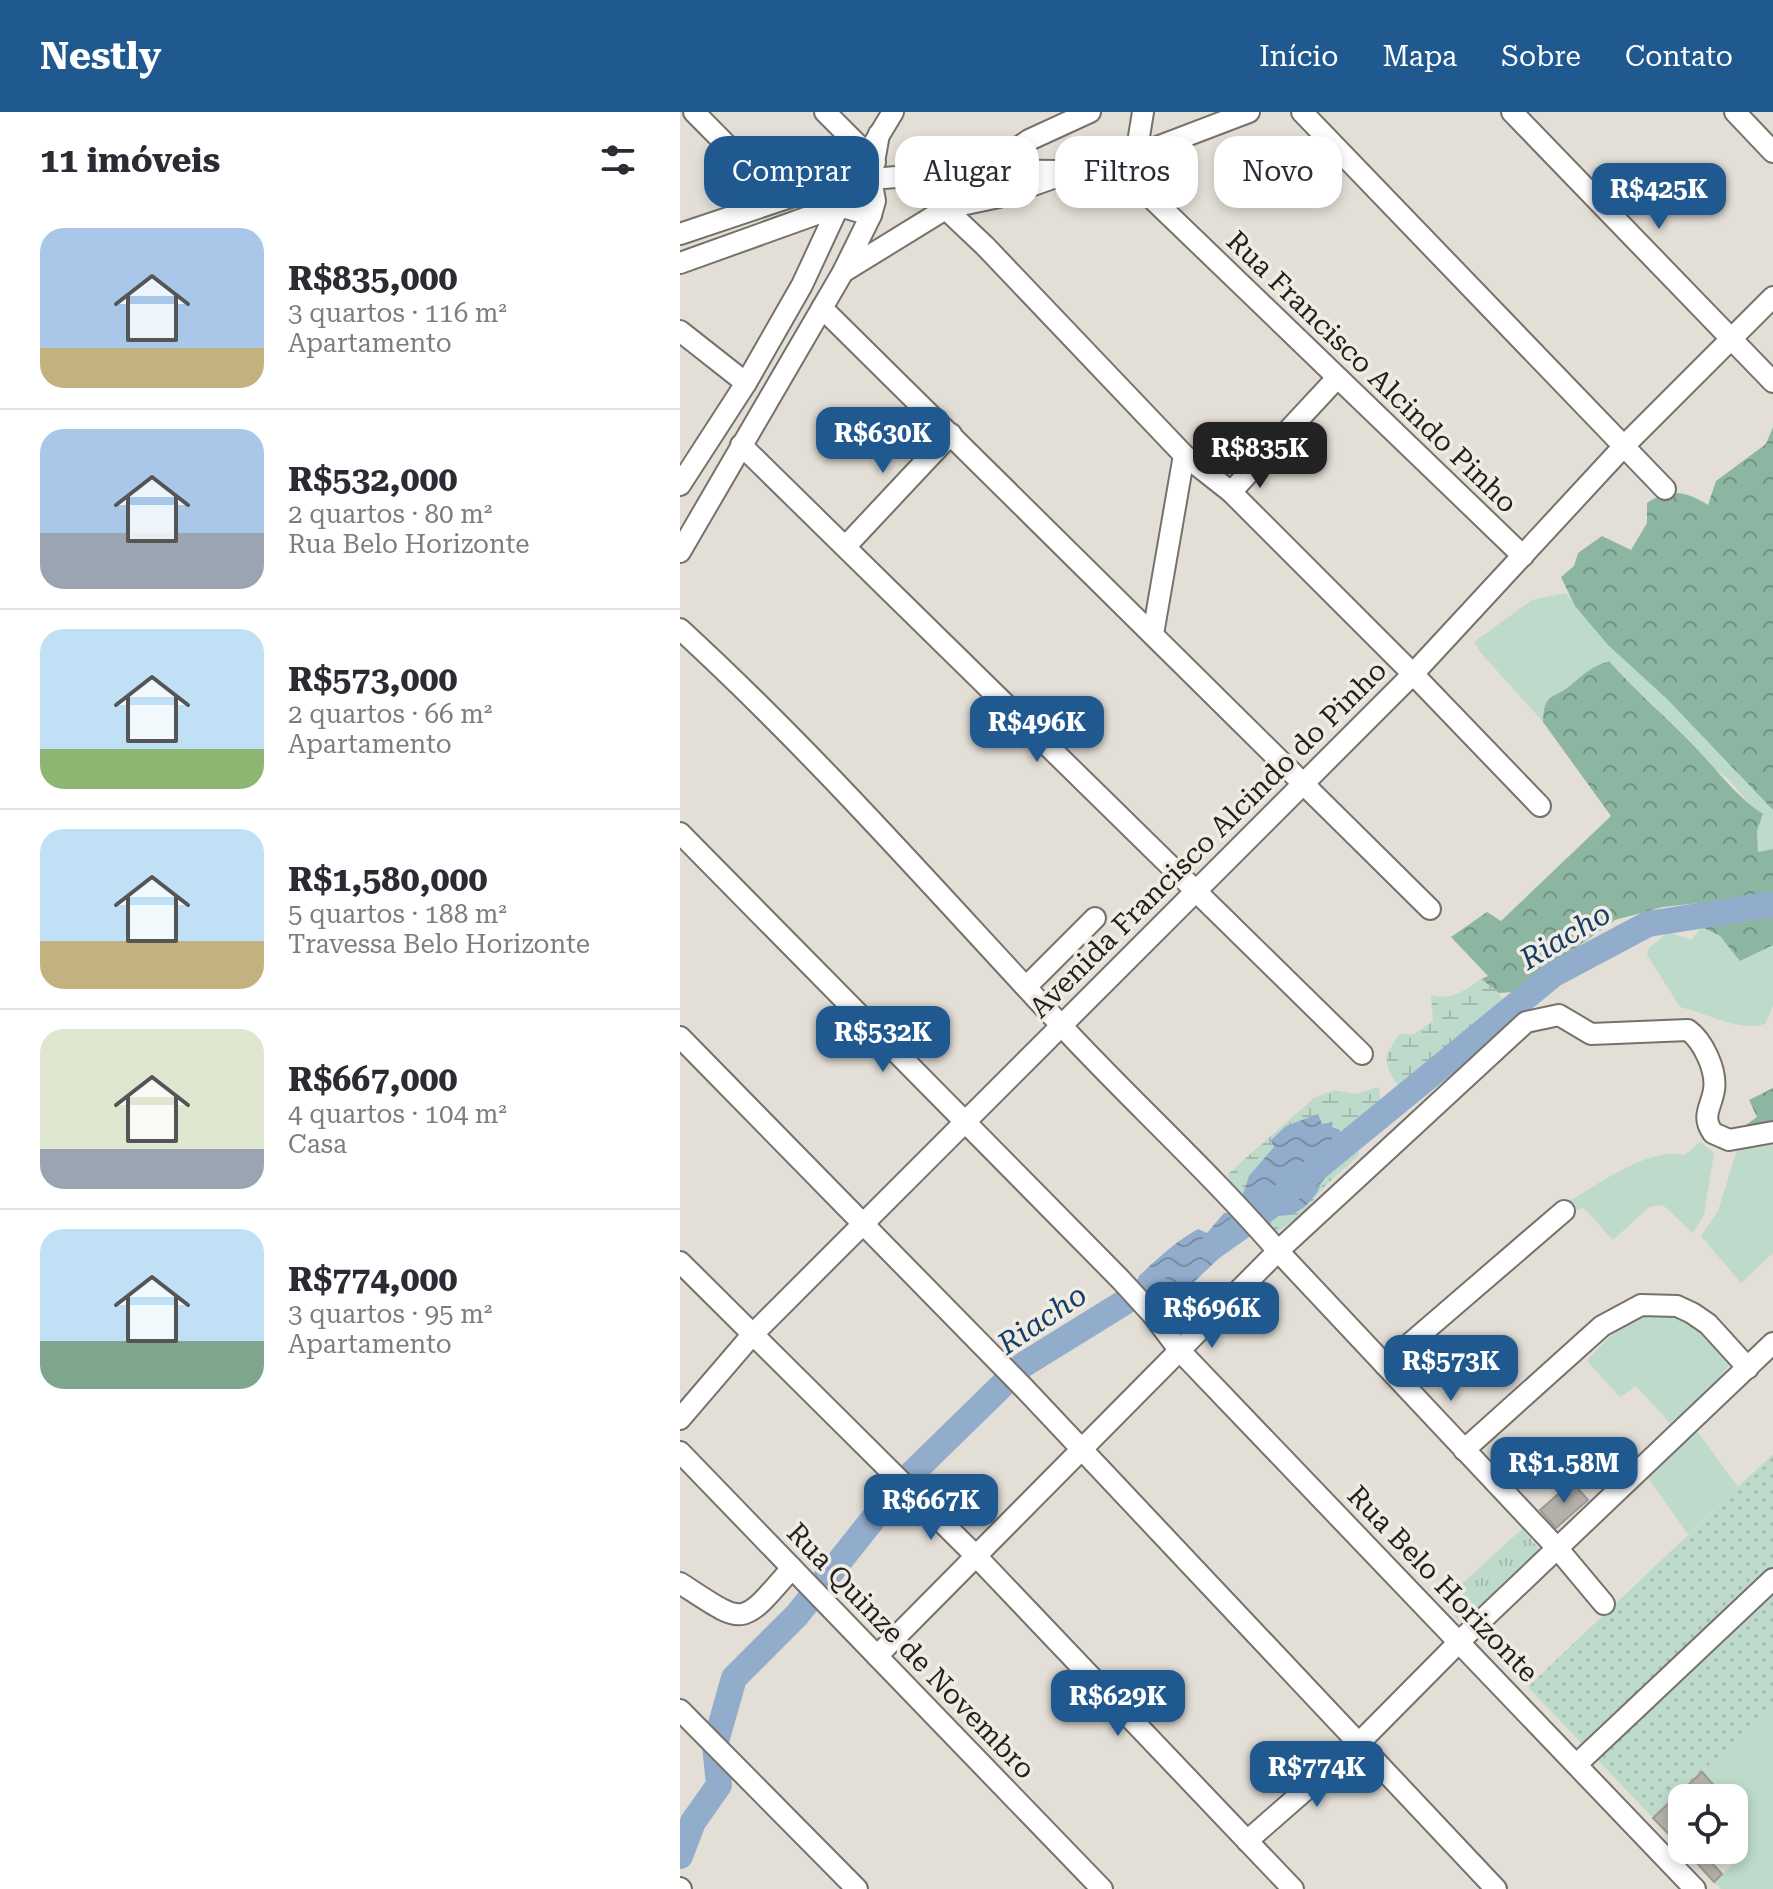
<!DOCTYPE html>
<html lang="pt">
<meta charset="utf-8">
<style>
body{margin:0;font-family:"Roboto Serif",serif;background:#f7f7f7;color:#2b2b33;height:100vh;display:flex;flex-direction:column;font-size:30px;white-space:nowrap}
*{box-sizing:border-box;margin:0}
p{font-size:26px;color:#7c7c81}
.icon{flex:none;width:44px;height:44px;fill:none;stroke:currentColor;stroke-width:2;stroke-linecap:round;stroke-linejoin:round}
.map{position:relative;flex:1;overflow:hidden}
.drawer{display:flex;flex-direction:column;background:#fff;width:680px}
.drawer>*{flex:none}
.banner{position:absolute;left:24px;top:24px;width:760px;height:72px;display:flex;gap:16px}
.fabs{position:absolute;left:988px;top:1672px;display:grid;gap:16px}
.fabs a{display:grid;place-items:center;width:80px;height:80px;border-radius:16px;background:#fff;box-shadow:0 4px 12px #0003;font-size:40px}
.price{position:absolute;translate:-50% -68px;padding:0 18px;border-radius:16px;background:#205990;color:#fff;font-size:26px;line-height:52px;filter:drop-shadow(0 2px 4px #0008)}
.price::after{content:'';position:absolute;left:50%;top:48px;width:24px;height:18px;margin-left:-12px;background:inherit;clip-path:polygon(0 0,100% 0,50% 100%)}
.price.selected{background:#222;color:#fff}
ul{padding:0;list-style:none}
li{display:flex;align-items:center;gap:24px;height:200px;padding:0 40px}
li+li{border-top:2px solid #e1e1e2}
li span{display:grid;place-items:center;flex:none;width:224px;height:160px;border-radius:24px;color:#555}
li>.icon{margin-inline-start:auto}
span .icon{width:96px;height:96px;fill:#fffc;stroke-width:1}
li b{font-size:34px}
h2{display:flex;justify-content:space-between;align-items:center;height:96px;padding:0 40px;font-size:34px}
.chip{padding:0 28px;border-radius:24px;background:#fff;box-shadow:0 4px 12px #0003;font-size:28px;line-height:72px}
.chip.selected{background:#205990;color:#fff}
header{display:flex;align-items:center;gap:48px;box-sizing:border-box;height:112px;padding:0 40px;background:#205990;color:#fff}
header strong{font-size:38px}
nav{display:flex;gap:44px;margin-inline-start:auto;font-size:28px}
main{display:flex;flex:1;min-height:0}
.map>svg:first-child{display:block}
.grass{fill:#bddacb}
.forest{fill:url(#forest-crowns)}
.wetland{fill:url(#wetland-marsh)}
.park{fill:url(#park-tufts)}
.garden{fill:url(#garden-dots)}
.water{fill:url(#water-waves)}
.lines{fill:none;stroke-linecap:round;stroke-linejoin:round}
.river{stroke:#92adcc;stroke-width:26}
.building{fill:#b5b1aa;stroke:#9c9991;stroke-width:2}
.minor-casing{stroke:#76726b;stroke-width:24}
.minor{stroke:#fff;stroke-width:20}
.labels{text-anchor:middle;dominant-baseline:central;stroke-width:7;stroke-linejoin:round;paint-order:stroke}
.street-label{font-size:28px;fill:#22211e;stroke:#f0ece4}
.water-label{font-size:30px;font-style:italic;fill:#153e67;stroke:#f0ece4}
</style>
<header>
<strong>Nestly</strong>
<nav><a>Início</a><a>Mapa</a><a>Sobre</a><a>Contato</a></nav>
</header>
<main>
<section class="drawer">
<h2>11 imóveis<svg class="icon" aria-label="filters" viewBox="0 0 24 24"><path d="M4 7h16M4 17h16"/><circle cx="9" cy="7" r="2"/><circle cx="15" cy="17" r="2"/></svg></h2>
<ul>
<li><span style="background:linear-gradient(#a9c7e8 75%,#c2b280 0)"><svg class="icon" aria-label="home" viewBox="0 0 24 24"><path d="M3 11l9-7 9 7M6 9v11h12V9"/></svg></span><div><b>R$835,000</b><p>3 quartos · 116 m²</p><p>Apartamento</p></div></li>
<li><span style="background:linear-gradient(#a9c7e8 65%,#9aa5b1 0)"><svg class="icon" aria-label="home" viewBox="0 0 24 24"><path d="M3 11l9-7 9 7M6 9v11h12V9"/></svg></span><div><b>R$532,000</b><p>2 quartos · 80 m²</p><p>Rua Belo Horizonte</p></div></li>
<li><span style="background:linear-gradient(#bfe0f5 75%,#8fb573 0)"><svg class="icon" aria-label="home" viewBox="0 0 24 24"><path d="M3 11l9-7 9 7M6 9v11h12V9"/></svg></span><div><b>R$573,000</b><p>2 quartos · 66 m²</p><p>Apartamento</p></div></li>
<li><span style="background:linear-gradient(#bfe0f5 70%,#c2b280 0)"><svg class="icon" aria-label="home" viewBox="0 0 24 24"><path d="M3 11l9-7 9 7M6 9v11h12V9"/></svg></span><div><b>R$1,580,000</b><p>5 quartos · 188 m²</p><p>Travessa Belo Horizonte</p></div></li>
<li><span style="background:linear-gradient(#dfe7d0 75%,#9aa5b1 0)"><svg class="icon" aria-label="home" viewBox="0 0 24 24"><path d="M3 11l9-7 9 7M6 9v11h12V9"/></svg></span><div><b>R$667,000</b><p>4 quartos · 104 m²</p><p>Casa</p></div></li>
<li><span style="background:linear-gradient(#bfe0f5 70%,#7fa58c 0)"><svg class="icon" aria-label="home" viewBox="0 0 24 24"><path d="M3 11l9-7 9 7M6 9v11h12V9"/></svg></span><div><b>R$774,000</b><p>3 quartos · 95 m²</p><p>Apartamento</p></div></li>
</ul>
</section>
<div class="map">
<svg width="1093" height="1777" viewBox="0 0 1093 1777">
<defs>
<pattern id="forest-crowns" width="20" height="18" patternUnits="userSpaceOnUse" patternTransform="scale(2)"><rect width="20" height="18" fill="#8cb6a1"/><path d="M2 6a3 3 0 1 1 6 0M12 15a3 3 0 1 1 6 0" fill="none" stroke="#729483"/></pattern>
<pattern id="wetland-marsh" width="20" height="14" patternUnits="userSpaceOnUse" patternTransform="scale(2)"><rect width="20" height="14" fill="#bddacb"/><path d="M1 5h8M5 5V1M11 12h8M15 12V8" fill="none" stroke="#a2bbae"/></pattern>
<pattern id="park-tufts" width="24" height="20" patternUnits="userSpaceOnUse" patternTransform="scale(2)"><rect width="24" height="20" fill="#bddacb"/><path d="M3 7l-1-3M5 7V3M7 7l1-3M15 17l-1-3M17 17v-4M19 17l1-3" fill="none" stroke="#a2bbae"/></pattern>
<pattern id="garden-dots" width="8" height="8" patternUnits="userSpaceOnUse" patternTransform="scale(2)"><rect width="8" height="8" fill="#bddacb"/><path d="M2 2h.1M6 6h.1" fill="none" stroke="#a2bbae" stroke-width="1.8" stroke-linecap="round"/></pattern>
<pattern id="water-waves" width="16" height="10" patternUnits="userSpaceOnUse" patternTransform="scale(2)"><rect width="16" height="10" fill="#92adcc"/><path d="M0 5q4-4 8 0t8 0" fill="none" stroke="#778ca5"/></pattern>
</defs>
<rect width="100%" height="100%" fill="#e3dfd7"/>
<g class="grass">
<path d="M886,481l42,52 59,54 106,111v39l-15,3 -1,-21 6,-17c-16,-10 -22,-21 -35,-35 -6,-6 -14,-9 -20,-15 -33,-34 -68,-66 -99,-103 -18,6 -24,12 -38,24 -18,15 -27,6 -28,37l-62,-69 -7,-11 58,-42z"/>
<path d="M1022,815l18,9 20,25 33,-16v61l-8,18c-28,8 -57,-11 -85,-17l-33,-52 2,-7 19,-16 23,8z"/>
<path d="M1093,1028v113l-32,30 -40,-47 17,-25 19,-61z"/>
<path d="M1020,1030l14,11 -10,62 -11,18 -30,-28 -14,2 -36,33 -29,-32 -13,3 -5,-8c35,-19 78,-55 119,-48z"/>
<path d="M970,1199l39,6 43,44 -26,37 -36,25 -34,-37 -16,11 -33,-36c19,-22 36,-38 63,-50z"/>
<path d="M1017,1319l41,56 -50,47 -40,-56z"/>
<path d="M1093,1592v185h-52l-7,-7 18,-17 -10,-10 -7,6 -10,-11h29v-52h-25l9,-9 -16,-17z"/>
</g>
<g class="forest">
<path d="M1093,315v383l-106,-111 -59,-54 -33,-39 -14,-29 13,-11 4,-13 24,-17 29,14 16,-27v-20c22,-15 39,-12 61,2l8,-24 50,-37z"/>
<path d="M929,549c26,30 56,55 84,84 22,22 43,52 70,69l-6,17 1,21 15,-3v46l-110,12 -48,13 -101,72 -15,1 -18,-14 7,-3 -37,-39 36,-25 14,9 110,-105 -68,-94c1,-31 10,-22 28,-37 14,-12 20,-18 38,-24z"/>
<path d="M1093,805v28l-33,16 -20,-25 -18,-9z"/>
<path d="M1093,976v37l-33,4 17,-12 -8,-17z"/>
</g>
<g class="wetland">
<path d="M801,867l18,14 14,25 -95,84c-19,-13 -29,-23 -32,-46l13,-22h15l19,-13 -2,-26c19,6 35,-5 50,-16z"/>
<path d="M699,975l2,17 -20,18 -3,34 -32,29 -26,31 -23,16 -47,-42 -2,-16 86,-76 20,-8 21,4z"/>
</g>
<path class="park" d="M842,1417l19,22 -80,72 -18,-22z"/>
<path class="garden" d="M1093,1342v250l-120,114 -125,-131z"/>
<g class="water">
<path d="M638,1002l4,10 11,-2 -1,5 8,3 -1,17 -17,26 3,5c-5,5 -5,10 -9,16 -22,31 -48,26 -74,3l7,-21 25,-29 -3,-7 15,-14z"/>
<path d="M544,1101h7l11,17 -6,12 -64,61 -14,5 -21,-22 2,-10c18,-17 37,-35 59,-47l9,4z"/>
</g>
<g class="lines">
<g class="river">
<path d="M531,1136l58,-41 285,-233 94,-50 125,-20"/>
<path d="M0,1744l13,-34 26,-37 -4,-40 19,-67 63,-63 103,-130 123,-120 131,-81"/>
</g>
</g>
<g class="building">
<path d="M892,1370l16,18 -32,28 -16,-18z"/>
<path d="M1022,1660l16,18 -9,8h-27v50l-29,-30z"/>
<path d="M1005,1738h15l22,24 -8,8z"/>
</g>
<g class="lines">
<defs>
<g id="minor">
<path d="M14,0l86,87"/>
<path d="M145,0l50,50"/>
<path d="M622,0l363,377"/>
<path d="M832,0l261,270"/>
<path d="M1055,0l38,40"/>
<path d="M193,33l20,-33"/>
<path d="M456,43l7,-43"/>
<path d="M433,49l410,395"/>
<path d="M306,58l72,1"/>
<path d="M232,65l73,69 199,209 47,37 182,182 127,132"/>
<path d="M0,122l170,-57 21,2 115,-9 43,-30 61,-28"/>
<path d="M0,151l159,-57 32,9"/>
<path d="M163,160l104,-64 52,-11 74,-26 63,-16 113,-43"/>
<path d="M142,196l608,601"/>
<path d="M0,219l66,52"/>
<path d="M61,333l621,609"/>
<path d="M0,373l66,-102 56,-98 53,-114"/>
<path d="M551,380l106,-114"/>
<path d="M166,434l105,-112"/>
<path d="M0,440l163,-280 28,-57 4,-14 -4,-22 8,-45"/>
<path d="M0,517c134,123 255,261 379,394 72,78 150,148 219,228l280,298 46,55"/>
<path d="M473,522l31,-179"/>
<path d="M0,721l441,447 32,35 27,36 515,538"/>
<path d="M346,875l69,-69"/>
<path d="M0,925l344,351 472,501"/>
<path d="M0,1150l296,294 317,333"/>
<path d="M705,1253l179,-154"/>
<path d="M0,1307l72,-84 661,-661 211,-228 149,-149"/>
<path d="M784,1338l138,-124 39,-21 36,1 15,7 16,11 40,44"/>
<path d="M0,1340l422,437"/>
<path d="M0,1471c66,43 60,45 112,-15"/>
<path d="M197,1544l401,-405 248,-229 33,-7 32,19 97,-4c15,11 29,40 26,60 -3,18 -13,26 -1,43l16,7 44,-8"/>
<path d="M0,1598l177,179"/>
<path d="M897,1652l196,-185"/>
<path d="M567,1729l111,-97 106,-107 309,-294"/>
<path d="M0,1776l1,1"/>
</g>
</defs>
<use href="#minor" class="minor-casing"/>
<use href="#minor" class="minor"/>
</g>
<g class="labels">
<g class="street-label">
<text transform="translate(692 260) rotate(44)">Rua Francisco Alcindo Pinho</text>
<text transform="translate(528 727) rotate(-45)">Avenida Francisco Alcindo do Pinho</text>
<text transform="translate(763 1472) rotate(46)">Rua Belo Horizonte</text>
<text transform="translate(231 1539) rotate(46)">Rua Quinze de Novembro</text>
</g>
<g class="water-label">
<text transform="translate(885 824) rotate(-31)">Riacho</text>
<text transform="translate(362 1207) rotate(-34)">Riacho</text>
</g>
</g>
</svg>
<div class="fabs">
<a><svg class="icon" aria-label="locate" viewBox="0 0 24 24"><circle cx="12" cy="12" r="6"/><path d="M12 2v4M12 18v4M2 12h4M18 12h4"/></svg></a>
</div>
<b class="price" style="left:979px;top:119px">R$425K</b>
<b class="price" style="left:203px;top:363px">R$630K</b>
<b class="price selected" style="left:580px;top:378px">R$835K</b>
<b class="price" style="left:357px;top:652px">R$496K</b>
<b class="price" style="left:203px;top:962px">R$532K</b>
<b class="price" style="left:532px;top:1238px">R$696K</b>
<b class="price" style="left:771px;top:1291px">R$573K</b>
<b class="price" style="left:884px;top:1393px">R$1.58M</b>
<b class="price" style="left:251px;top:1430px">R$667K</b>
<b class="price" style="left:438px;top:1626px">R$629K</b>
<b class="price" style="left:637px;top:1697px">R$774K</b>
<div class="banner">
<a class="chip selected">Comprar</a>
<a class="chip">Alugar</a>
<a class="chip">Filtros</a>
<a class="chip">Novo</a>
</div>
</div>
</main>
